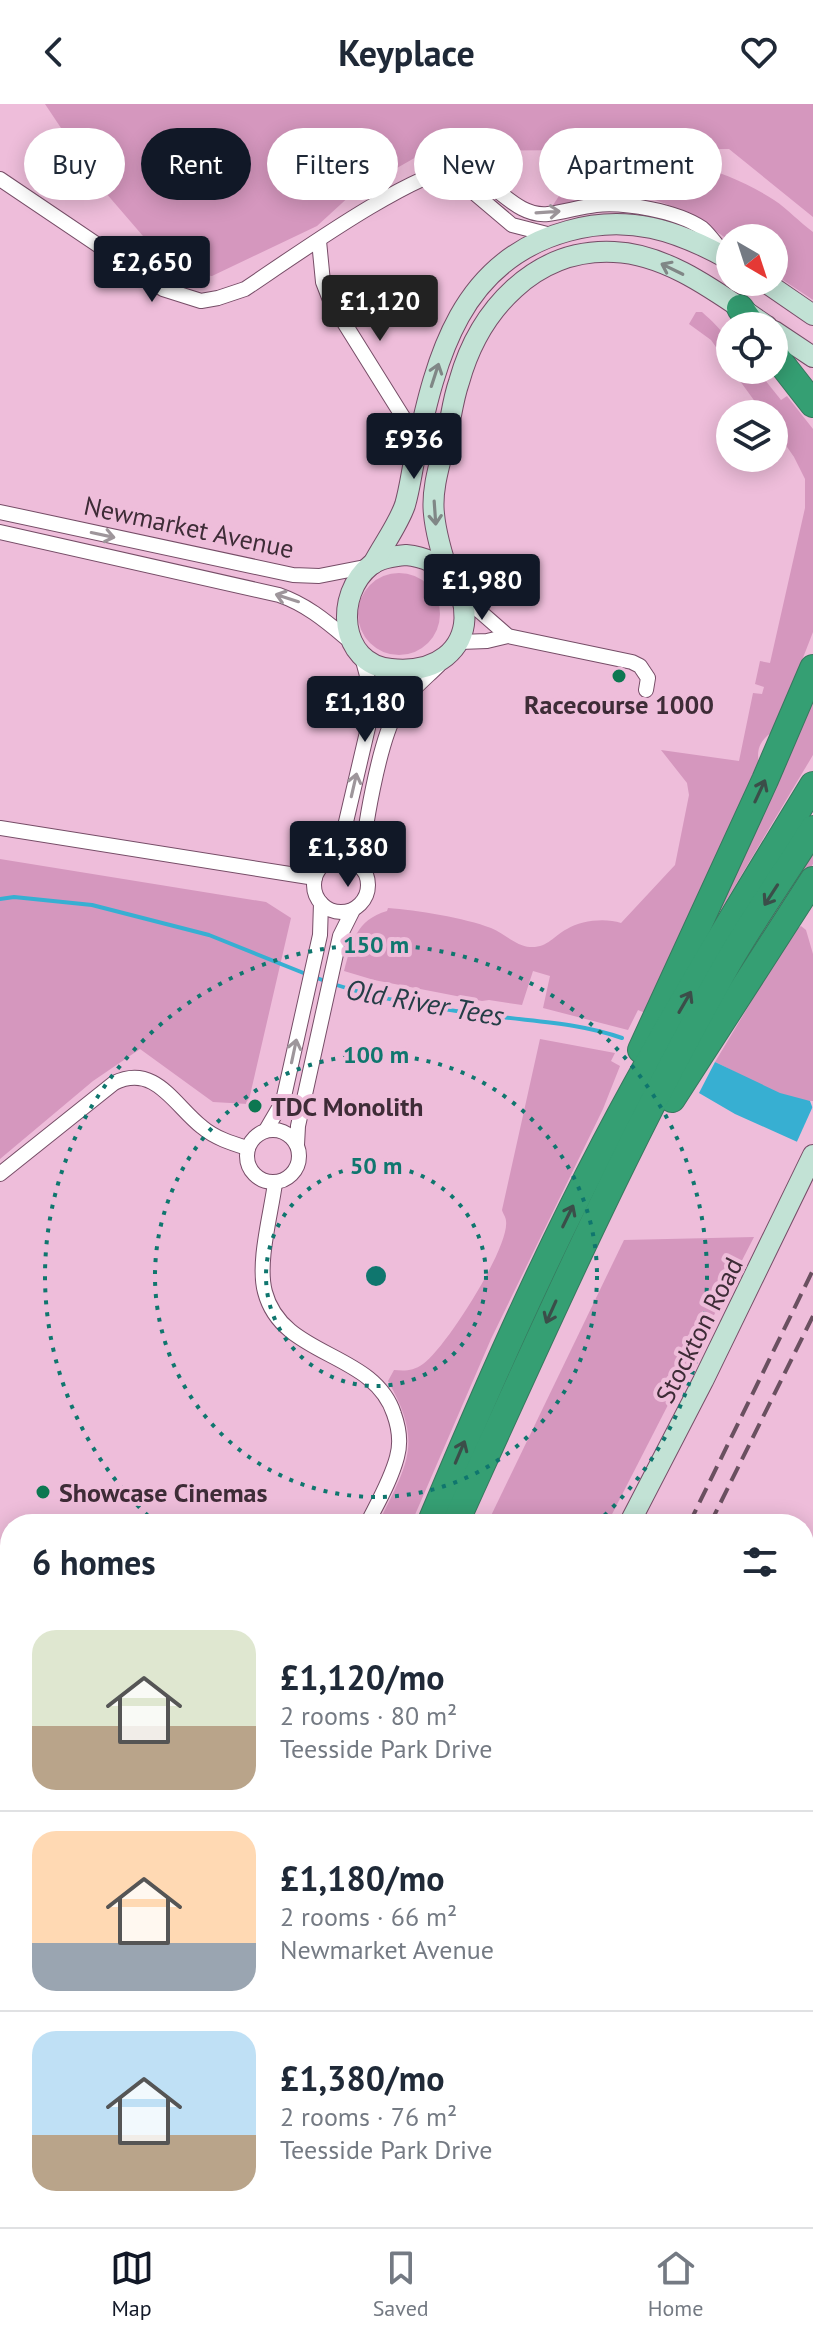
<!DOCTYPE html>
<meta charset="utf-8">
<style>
body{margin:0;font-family:"PT Sans",sans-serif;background:#f2f2f3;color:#1f2937;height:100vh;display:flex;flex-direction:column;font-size:30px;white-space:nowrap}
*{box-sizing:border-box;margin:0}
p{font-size:26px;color:#747a83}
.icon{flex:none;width:44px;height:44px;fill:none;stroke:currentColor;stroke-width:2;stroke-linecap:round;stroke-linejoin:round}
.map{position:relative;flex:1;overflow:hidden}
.drawer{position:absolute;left:0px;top:1410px;width:814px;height:714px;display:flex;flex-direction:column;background:#fff;border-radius:32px 32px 0 0;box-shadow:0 4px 20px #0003}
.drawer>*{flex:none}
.hud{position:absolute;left:24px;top:24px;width:766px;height:72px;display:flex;gap:16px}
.needle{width:52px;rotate:141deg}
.fabs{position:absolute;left:716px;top:120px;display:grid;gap:16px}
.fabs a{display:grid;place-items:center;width:72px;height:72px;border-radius:50%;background:#fff;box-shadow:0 4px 20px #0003;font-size:40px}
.price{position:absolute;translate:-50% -68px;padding:0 18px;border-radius:8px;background:#111827;color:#fff;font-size:26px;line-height:52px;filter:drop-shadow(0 2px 4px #0008)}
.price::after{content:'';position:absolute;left:50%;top:48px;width:24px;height:18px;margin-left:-12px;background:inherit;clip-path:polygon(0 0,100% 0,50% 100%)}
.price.on{background:#222;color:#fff}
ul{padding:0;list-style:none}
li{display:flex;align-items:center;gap:24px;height:200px;padding:0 32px}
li+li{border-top:2px solid #e0e1e3}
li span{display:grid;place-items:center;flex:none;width:224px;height:160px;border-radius:24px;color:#555}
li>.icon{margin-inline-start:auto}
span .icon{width:96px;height:96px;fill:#fffc;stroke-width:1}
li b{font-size:34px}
h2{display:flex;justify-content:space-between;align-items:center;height:96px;padding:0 32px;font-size:34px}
.pill{padding:0 28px;border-radius:36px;background:#fff;box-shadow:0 4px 20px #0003;font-size:28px;line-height:72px}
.pill.on{background:#111827;color:#fff}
header{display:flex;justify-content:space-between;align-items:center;height:104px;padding:0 32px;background:#fff;font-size:36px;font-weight:700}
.menu{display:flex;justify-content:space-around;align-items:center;height:112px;border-top:2px solid #e0e1e3;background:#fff;font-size:22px;color:#747a83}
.menu a{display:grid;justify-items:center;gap:4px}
.menu .on{color:#111827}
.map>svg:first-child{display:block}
.green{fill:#d597be}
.water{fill:#37afd2}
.pier{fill:#eebdda}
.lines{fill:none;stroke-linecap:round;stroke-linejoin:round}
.stream{stroke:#37afd2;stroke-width:4}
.street-casing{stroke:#764d67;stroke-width:16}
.secondary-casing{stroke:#764d67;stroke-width:22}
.highway-casing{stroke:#38775e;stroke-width:28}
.street{stroke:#fff;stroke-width:14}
.secondary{stroke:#c2e2d5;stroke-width:20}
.highway{stroke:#359f73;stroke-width:26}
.rail{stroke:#6a5060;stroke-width:4;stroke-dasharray:16 8;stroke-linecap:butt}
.oneway{stroke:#9e969b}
.oneway2{stroke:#808786}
.oneway3{stroke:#3b4e49}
.ring{fill:none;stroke:#0f766e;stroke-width:4;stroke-dasharray:4 8}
.poi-dot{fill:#0c7751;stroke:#eebdda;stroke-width:3}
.labels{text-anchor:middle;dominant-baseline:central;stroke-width:8;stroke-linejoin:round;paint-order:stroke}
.street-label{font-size:26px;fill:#3e2c37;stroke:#eebdda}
.poi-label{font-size:26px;font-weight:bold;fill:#3e2c37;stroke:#eebdda;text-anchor:start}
.water-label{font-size:28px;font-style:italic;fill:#253e47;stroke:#eebdda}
.centre{fill:#0f766e;stroke:#eebdda;stroke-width:4}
.ring-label{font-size:24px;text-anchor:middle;font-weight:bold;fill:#0f766e;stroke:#eebdda;stroke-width:8;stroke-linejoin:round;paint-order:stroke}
</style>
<header><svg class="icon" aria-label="back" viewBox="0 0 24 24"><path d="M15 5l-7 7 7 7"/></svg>Keyplace<svg class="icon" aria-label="heart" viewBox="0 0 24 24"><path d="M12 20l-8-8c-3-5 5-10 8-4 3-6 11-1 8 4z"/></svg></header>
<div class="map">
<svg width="813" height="2123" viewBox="0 0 813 2123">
<rect width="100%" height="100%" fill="#eebdda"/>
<g class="green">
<path d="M45,0h768v113l-84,-68 -278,2 -33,5 -65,37 -36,33 -105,50 -38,-4 -75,-87z"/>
<path d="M618,50c61,7 103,12 156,46 14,9 25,22 39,32v68l-39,-26v-36h-44v3c-26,-19 -64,-42 -97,-46 -20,-2 -61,9 -82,13 18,-26 32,-52 67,-54z"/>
<path d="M696,208h6c21,19 28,25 28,55l-19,-27 -22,-16z"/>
<path d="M732,266h25l24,30 6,-4 26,33v203l-38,98c-15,10 -19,18 -16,35l-114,248 -7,-3 -10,20 -85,-22 7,-32 -17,-5 -11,34 -33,-5 -7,1 -108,-21 -30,-9c8,-29 12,-51 43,-60l1,-3c28,2 77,10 103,20 13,5 25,18 39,19 18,1 23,-11 37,-18 14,-9 39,-11 54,-6l54,-58 14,-70 -2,-12 -26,-33 78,11 14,-68 9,1 2,-7 -9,-3 5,-23 10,2 35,-155v-29l-11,-22 -20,-29v-14h-10z"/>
<circle cx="399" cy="510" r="41"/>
<path d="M813,593v58l-109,183z"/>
<path d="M813,739v21l-92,143 -3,-3z"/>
<path d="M0,755l266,43 25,16 -43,186 -35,-2 -73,-53 -47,32 -93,78z"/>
<path d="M801,822l5,4 7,24v147c-34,-1 -68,-25 -98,-39l78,-130z"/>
<path d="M540,935l75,14 -4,8 9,5 -17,43 -112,230 -80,185h-33c29,-60 46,-80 10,-143l6,-11c11,1 19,1 29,-6 22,-15 87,-117 83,-143 0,-4 -3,-7 -4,-11z"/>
<path d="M754,1133l-147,287h-120l137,-284z"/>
<path d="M0,1874l10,3v136l-10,5z"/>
<path d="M10,2032v82h6l-8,9h-8v-87z"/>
<path d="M75,2114h41l-18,9h-30z"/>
</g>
<path class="water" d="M715,958l65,31 30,8 3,8v40l-78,-35 -36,-21z"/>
<path class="pier" d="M813,1002v47l-18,-7z"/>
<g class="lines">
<g class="stream">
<path d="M0,795l14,-2 78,8 117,30 97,39"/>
<path d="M314,873c59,23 124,32 187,40 41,5 82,7 121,21"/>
</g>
<defs>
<g id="street">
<path d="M444,73l16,4 52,44 39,10"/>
<path d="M0,75l163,110 38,12 17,-3 27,-9c38,-25 173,-122 211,-119 35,2 56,48 92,44 16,-2 32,-7 48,-9 29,-3 81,6 106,23 7,6 14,16 20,23"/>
<path d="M319,137l4,41 7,18 73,117 13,34"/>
<path d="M0,408l293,63 26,1 51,-10"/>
<path d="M0,428l279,63c29,10 49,28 72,47"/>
<path d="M460,490l48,42 124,26 8,4 8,12 -2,12"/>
<path d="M460,538l27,-1 21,-5"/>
<path d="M0,724l315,50"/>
<circle cx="341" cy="781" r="27"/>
<path d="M333,756l9,-21 29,-124 -1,-28 -8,-30"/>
<path d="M363,766c-2,-33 17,-131 34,-159 10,-18 27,-31 42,-46"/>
<circle cx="273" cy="1052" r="26"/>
<path d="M266,1026l17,-29 37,-166 1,-32"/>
<path d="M297,1041l1,-19 42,-190 13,-26"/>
<path d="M0,1070l114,-91c41,-20 60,22 88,44 13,11 29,16 45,21"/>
<path d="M275,1079c-4,31 -18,80 -10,109 17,66 109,59 129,122 5,14 7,29 3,43 -6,23 -19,45 -30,67"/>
<path d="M0,1856l10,3"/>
</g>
<g id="secondary">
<path d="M765,178l48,33"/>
<path d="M774,227l39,26"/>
<path d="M406,451c78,7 83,124 -15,114 -52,-5 -57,-75 -20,-104 9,-7 23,-9 35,-10z"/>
<path d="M373,460c10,-19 25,-39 32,-59 5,-17 7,-36 11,-53 20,-96 45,-192 152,-221 60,-17 109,-1 162,29"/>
<path d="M450,475c-7,-21 -14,-43 -16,-65 -3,-26 7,-54 13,-79 4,-17 6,-36 12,-53 20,-72 76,-134 155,-130 56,2 109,45 153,74"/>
<path d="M629,1420l74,-143 110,-226"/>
<path d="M308,2123l4,-9"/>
</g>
<g id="highway">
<path d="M740,204l13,18"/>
<path d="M774,250l39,50"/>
<path d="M641,946l124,-270 48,-112"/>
<path d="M672,995l141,-219"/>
<path d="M430,1420c54,-129 110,-257 175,-381 64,-122 136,-240 208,-358"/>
<path d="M455,1420c85,-187 169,-377 270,-556 27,-48 59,-92 88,-139"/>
<path d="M0,2030l10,-5"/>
<path d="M25,2123l8,-9"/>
<path d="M55,2123l8,-9"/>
<path d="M113,2123l14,-9"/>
<path d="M144,2123l7,-9"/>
</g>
</defs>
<use href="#street" class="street-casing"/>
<use href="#secondary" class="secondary-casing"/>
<use href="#highway" class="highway-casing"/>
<use href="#street" class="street"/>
<use href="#secondary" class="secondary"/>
<use href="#highway" class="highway"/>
<g class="rail">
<path d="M689,1420l124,-254"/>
<path d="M710,1420l103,-208"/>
<path d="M377,2123l3,-9"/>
</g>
</g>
<defs><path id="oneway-shaft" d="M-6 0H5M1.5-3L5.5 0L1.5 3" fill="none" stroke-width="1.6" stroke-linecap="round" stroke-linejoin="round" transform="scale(2)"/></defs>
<g class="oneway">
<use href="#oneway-shaft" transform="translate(548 108) rotate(-4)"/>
<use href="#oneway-shaft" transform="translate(103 431) rotate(12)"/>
<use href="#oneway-shaft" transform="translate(287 494) rotate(-162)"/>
<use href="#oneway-shaft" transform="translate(354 681) rotate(-77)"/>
<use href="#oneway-shaft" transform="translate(294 947) rotate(-78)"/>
</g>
<g class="oneway2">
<use href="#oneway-shaft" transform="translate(672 165) rotate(-154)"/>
<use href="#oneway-shaft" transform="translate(435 271) rotate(-72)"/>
<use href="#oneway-shaft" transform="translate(435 409) rotate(86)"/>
</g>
<g class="oneway3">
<use href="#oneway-shaft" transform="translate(760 687) rotate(-65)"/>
<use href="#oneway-shaft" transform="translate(771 791) rotate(123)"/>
<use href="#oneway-shaft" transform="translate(685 898) rotate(-60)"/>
<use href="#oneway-shaft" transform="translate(568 1112) rotate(-64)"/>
<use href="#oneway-shaft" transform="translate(551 1208) rotate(114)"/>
<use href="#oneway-shaft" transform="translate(460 1348) rotate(-67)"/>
</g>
<g class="ring">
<circle cx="376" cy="1172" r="110"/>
<circle cx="376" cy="1172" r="221"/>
<path d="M157 1420A331 331 0 1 1 595 1420"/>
</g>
<g class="poi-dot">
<circle cx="619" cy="572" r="8"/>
<circle cx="255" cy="1002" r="8"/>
<circle cx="43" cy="1388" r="8"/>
</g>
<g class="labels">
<g class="street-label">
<text transform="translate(189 423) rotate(12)">Newmarket Avenue</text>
<text transform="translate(699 1226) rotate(-63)">Stockton Road</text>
</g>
<g class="poi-label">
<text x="619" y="600" text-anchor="middle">Racecourse 1000</text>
<text x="271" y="1002">TDC Monolith</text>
<text x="59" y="1388">Showcase Cinemas</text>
</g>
<g class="water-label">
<text transform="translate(425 898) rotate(10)">Old River Tees</text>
</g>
</g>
<circle cx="376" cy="1172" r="12" class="centre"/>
<g class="ring-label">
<text x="376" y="849">150 m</text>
<text x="376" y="959">100 m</text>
<text x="376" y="1070">50 m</text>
</g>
</svg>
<div class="fabs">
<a><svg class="needle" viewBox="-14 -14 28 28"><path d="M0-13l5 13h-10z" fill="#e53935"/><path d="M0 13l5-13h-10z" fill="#747a83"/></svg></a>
<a><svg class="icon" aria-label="locate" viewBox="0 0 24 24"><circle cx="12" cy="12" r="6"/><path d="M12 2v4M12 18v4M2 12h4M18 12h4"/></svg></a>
<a><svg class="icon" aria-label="layers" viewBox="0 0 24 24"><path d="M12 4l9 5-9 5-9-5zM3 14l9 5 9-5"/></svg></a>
</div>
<b class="price" style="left:152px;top:200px">£2,650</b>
<b class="price on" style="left:380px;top:239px">£1,120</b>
<b class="price" style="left:414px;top:377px">£936</b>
<b class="price" style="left:482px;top:518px">£1,980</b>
<b class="price" style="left:365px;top:640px">£1,180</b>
<b class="price" style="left:348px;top:785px">£1,380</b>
<div class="hud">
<a class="pill">Buy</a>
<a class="pill on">Rent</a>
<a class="pill">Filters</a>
<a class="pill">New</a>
<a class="pill">Apartment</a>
</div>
<section class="drawer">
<h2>6 homes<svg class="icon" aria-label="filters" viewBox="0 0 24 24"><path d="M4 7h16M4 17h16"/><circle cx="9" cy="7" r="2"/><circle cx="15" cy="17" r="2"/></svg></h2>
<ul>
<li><span style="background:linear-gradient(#dfe7d0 60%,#b9a48a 0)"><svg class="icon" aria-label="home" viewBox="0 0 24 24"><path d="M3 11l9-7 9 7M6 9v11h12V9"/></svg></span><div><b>£1,120/mo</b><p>2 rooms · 80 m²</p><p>Teesside Park Drive</p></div></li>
<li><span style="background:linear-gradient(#ffd9b3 70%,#9aa5b1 0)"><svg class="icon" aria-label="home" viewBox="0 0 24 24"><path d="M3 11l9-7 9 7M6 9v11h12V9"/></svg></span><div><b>£1,180/mo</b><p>2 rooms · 66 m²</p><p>Newmarket Avenue</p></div></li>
<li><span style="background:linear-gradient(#bfe0f5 65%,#b9a48a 0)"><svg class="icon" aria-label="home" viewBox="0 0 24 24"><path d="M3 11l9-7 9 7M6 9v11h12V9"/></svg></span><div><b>£1,380/mo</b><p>2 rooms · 76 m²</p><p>Teesside Park Drive</p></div></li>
</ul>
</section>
</div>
<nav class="menu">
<a class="on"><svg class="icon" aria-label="map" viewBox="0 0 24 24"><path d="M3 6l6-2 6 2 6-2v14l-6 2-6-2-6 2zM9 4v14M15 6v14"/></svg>Map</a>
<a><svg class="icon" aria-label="saved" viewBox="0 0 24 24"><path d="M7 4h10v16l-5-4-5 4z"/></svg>Saved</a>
<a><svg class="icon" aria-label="home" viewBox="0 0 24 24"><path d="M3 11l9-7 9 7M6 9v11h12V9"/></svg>Home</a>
</nav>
